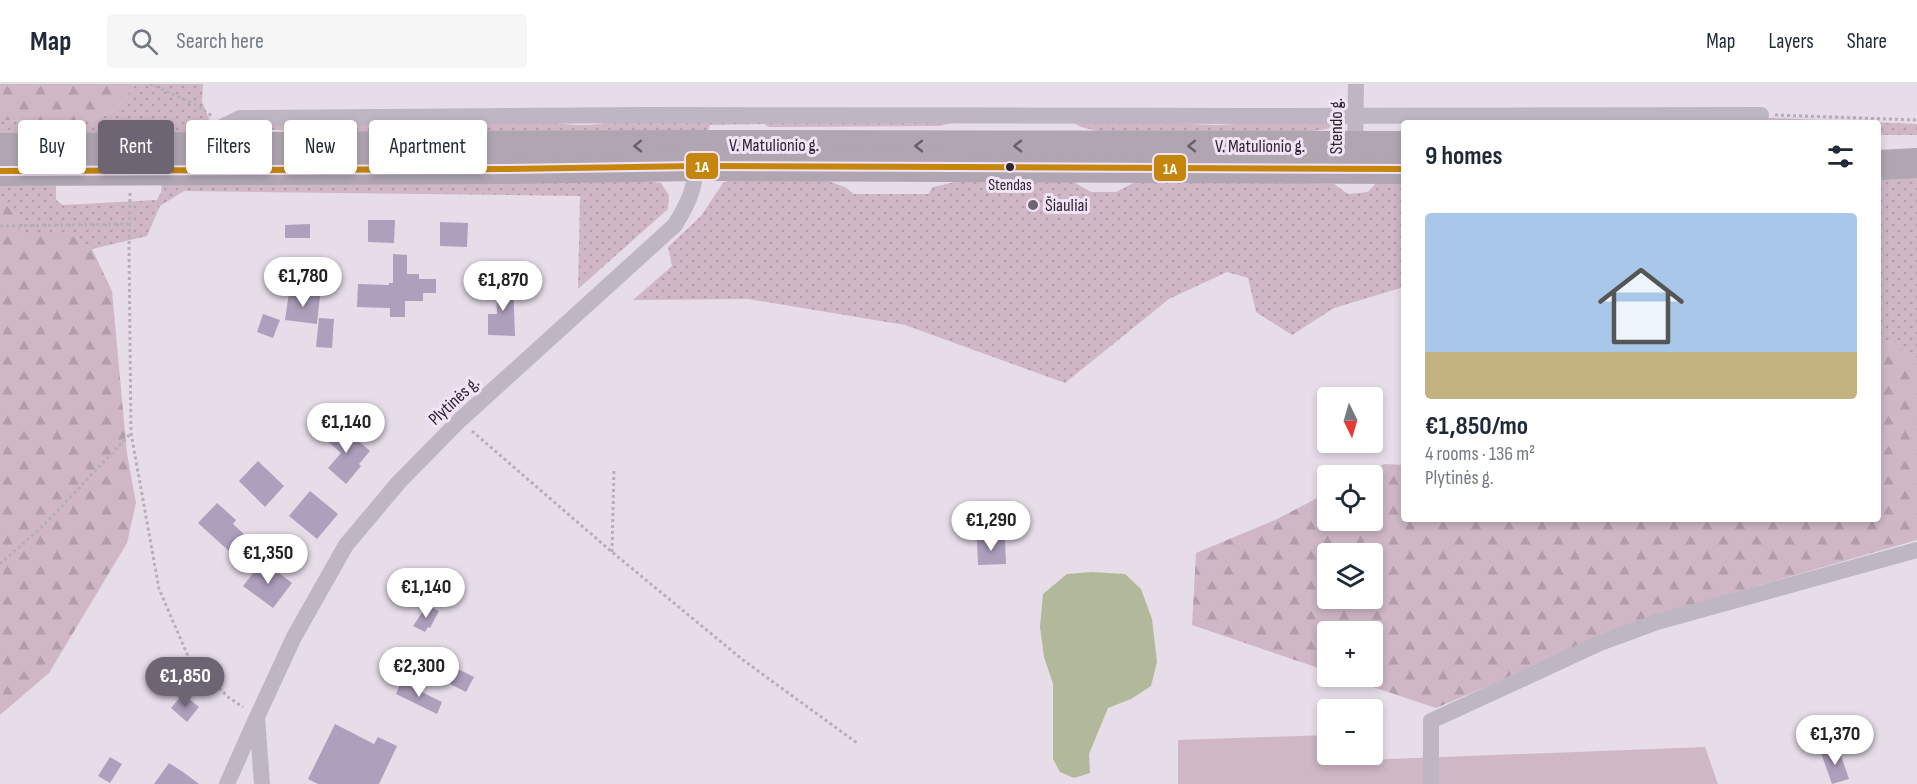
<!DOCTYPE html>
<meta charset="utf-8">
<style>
body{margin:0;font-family:"Sofia Sans Condensed",sans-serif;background:#f6f6f7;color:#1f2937;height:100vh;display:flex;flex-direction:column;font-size:22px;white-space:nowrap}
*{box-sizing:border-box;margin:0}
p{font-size:20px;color:#747a83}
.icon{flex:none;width:33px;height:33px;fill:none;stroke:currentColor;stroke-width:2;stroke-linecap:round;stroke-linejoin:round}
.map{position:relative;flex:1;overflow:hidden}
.side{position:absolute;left:1401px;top:36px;width:480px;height:402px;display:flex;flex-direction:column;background:#fff;border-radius:6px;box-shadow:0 3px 9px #0003}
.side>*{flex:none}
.banner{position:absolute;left:18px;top:36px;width:570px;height:54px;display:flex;gap:12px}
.needle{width:39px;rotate:175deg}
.fabs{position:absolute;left:1317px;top:303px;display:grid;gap:12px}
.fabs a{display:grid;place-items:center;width:66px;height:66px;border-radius:6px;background:#fff;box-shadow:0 3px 9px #0003;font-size:30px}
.price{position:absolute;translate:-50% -51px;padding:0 14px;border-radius:21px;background:#fff;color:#222;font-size:20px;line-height:39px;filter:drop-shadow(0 2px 3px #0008)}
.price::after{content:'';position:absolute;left:50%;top:36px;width:18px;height:14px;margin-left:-9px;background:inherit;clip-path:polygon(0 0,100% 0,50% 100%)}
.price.active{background:#6d6572;color:#fff}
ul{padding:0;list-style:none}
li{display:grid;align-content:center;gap:12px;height:318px;padding:0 24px}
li+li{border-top:2px solid #e0e1e3}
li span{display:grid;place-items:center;height:186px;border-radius:6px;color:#555}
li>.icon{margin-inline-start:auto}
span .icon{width:108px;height:108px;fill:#fffc;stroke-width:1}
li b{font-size:26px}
h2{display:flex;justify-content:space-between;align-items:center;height:72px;padding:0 24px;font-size:26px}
.pill{padding:0 21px;border-radius:6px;background:#fff;box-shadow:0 3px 9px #0003;font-size:21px;line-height:54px}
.pill.active{background:#6d6572;color:#fff}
header{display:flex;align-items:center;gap:36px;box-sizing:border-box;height:84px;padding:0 30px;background:#fff;border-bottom:2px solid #e0e1e3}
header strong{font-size:28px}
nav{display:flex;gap:33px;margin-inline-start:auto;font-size:21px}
.search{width:420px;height:54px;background:#f6f6f7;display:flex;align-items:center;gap:15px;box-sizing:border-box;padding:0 21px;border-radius:6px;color:#747a83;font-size:22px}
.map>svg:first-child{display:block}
.grass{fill:url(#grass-dots)}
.forest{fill:url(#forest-firs);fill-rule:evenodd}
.green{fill:#cfb7c5}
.water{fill:#b2b99a}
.building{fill:#ae9fbc}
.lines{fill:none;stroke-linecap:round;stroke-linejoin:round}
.path{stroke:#b7aebb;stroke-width:3;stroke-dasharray:3 3;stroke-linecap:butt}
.street{stroke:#beb6c2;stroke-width:16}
.highway{stroke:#afa6b2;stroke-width:30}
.bus-1-casing{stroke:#f3e3f7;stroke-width:10}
.bus-1{stroke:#c4860c;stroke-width:6}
.oneway{stroke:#675f6c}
.bus-dot{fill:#2c2532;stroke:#f3e3f7;stroke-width:2}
.poi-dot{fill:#6d6572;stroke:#f3e3f7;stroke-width:2}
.labels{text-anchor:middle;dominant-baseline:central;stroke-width:6;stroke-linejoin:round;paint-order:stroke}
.bus-label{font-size:16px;fill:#2c2532;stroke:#f3e3f7}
.street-label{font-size:18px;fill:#2c2532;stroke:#f3e3f7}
.poi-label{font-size:18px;fill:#2c2532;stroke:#f3e3f7;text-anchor:start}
.line-badge{stroke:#f3e3f7;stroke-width:2}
.badge-label{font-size:16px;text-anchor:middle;font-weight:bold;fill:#fff}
</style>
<header>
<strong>Map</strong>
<div class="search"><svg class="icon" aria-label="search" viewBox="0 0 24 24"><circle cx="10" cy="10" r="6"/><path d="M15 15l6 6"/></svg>Search here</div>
<nav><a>Map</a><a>Layers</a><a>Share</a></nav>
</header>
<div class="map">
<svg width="1917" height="700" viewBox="0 0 1917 700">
<defs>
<pattern id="grass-dots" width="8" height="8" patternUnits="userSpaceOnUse" patternTransform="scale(1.5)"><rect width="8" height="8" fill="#cfb7c5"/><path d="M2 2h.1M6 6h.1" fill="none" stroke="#b29daa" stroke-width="1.8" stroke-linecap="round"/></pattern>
<pattern id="forest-firs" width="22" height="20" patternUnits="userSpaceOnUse" patternTransform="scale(1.5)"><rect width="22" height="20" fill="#cfb7c5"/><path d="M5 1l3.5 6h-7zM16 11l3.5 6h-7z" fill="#b29daa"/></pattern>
</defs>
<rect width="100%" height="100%" fill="#e6dde9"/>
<g class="grass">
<path d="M136,0h67l-1,18 8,19 -3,14 -207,1v-16l89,2 26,-11z"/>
<path d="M1769,34l148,6v11h-39v-12h-183l2,-4z"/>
<path d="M1067,35l149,6 118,-6 -1,6 -6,4 -22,3 -195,2 -29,-7z"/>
<path d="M960,36l-19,6 -172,1 -5,-3 -54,1 -3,9 -223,1 -235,-6 -7,-4 309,-3c23,5 48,3 70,-1z"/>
<path d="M1878,90l39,4v180l-39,-23z"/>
<path d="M973,94h94l24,14h25l27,-14 191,6 14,10 20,-2 8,-9 28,-4v108l-70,21 -42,27 -36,-23 -8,-34 -21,-6 -58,27 -104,84 -160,-58 -157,-26 -115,1 39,-34 -4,-19 33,-31 22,-33 7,-3h95l20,7 9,7h74l5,-7z"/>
<path d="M644,97l17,2 8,12 -1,14 -90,80 2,-93 -396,-5 -24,15 -13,30 -55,13 -20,-14h-51l-6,-22 -15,-13v-14h56v14l7,5 94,-5 4,-8 1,-9z"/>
</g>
<g class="forest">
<path d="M0,0h136l-21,27 -26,11 -89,-2z"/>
<path d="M0,116l15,13 7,22h50l20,14 20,42 15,163 9,49 -9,40 -78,130 -49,42z"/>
<path d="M1878,251l39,23v182l-264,76 -217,92 -93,-31 29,-1v-44h-44l-1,39 -135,-46 4,-72 79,-33 52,-27 1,27h44v-44l-10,-1 22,-11 20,1v54h474zM1328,470h44v44h-44z"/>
</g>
<path class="green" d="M1327,651l1,19 36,1 1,5 340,-13 13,37h-540v-44z"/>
<path class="water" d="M1092,488l33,2 16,15 11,30 5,43 -6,24 -20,13 -23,9 -19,46 1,19 -16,5 -14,-6 -7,-13v-75l-9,-27 -4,-30 3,-33 24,-20z"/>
<g class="building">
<path d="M368,136h27l-1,23 -26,-1z"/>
<path d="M440,138l28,1 -1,24 -27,-1z"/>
<path d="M310,140v14h-25v-13z"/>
<path d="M393,170l14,1v19h12v5h17v14h-13v8h-18v16h-15v-9l-33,-1 1,-23 31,1v-2h4z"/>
<path d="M496,199h17l2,53 -27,-1v-21h9z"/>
<path d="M289,209l31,3 -3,28 -32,-4z"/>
<path d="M263,230l17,6 -7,18 -16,-6z"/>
<path d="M319,234l15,1 -2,29 -16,-1z"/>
<path d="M339,341l31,26 -11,13 2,2 -15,18 -18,-16 13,-15 -15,-13z"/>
<path d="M258,377l26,25 -19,21 -26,-26z"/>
<path d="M310,407l28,23 -21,25 -28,-23z"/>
<path d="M217,419l19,17 -3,4 13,12 -16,16 -32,-29z"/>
<path d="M977,456h28l1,24 -28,1z"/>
<path d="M263,477l29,22 -19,25 -30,-22z"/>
<path d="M427,521l12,6 -9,17 -2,-1 -3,5 -12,-6z"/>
<path d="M458,585l16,8 -8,15 -16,-8z"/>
<path d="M401,598l41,20 -5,12 -41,-20z"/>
<path d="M183,610l16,13 -12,15 -16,-14z"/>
<path d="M335,640l39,20 4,-7 19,9 -18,38h-61l-10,-5z"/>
<path d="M1838,663l11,32 -17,5 -11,-31z"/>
<path d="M110,673l12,7 -12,19 -12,-7z"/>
<path d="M169,679l14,9 16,12h-45z"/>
</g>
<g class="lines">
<g class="path">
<path d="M150,0l48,22 15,11"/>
<path d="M1775,31l142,5"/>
<path d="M130,109l-1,57 2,183 28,156 29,67 40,41 15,10"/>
<path d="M0,142l129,-2"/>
<path d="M472,347l140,121 131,108 114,83"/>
<path d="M612,468l2,-82"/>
<path d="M0,480l46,-41 85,-90"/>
</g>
<g class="street">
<path d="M220,62l4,-20 16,-8 404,-3 607,1 510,-1"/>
<path d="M1355,68l1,-68"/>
<path d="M227,700l29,-65"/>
<path d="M262,700l-5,-67 37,-80 52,-92 53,-63 61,-62 215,-195c14,-23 21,-38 21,-66"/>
<path d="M1431,700v-63l169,-78 57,-21 260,-72"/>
</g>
<g class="highway">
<path d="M0,64l696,-3 708,1"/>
<path d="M1878,81l39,-2"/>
<path d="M0,87l507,-2 189,-3 708,3"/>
</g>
<defs>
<path id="bus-1" d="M0,87l507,-2 189,-3 708,3"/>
</defs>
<use href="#bus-1" class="bus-1-casing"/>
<use href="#bus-1" class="bus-1"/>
</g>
<defs><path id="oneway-chevron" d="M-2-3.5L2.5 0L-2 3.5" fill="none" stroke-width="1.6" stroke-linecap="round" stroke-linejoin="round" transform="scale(1.5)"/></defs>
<g class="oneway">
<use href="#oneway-chevron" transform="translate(638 62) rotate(179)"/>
<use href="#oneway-chevron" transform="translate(919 62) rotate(-180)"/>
<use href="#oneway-chevron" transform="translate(1018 62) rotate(-180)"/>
<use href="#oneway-chevron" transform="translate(1192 62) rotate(180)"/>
</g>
<circle class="bus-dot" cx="1010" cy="83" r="5"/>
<circle class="poi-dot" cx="1033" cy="121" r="6"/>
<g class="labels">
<g class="bus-label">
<text x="1010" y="101">Stendas</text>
</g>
<g class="street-label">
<text transform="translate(1336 42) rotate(-90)">Stendo g.</text>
<text x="774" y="61">V. Matulionio g.</text>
<text x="1260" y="62">V. Matulionio g.</text>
<text transform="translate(454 317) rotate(-43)">Plytinės g.</text>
</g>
<g class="poi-label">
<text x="1045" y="121">Šiauliai</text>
</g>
</g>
<g class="line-badge">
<rect x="685" y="68" width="34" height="28" rx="6" fill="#c4860c"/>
<rect x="1153" y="70" width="34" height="28" rx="6" fill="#c4860c"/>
</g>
<g class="badge-label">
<text x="702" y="88">1A</text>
<text x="1170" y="90">1A</text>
</g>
</svg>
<div class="fabs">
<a><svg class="needle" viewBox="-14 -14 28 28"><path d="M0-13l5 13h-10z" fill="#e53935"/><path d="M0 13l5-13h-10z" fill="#747a83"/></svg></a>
<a><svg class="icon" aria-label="locate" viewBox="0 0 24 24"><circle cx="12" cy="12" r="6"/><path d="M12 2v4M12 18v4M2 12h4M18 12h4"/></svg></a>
<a><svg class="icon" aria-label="layers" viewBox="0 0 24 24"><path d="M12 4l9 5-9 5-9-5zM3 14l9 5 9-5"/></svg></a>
<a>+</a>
<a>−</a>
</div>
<b class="price" style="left:303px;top:224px">€1,780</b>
<b class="price" style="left:503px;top:228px">€1,870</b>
<b class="price" style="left:346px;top:370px">€1,140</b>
<b class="price" style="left:991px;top:468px">€1,290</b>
<b class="price" style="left:268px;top:501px">€1,350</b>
<b class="price" style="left:426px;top:535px">€1,140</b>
<b class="price" style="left:419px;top:614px">€2,300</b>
<b class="price active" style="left:185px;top:624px">€1,850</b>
<b class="price" style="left:1835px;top:682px">€1,370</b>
<div class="banner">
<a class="pill">Buy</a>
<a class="pill active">Rent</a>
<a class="pill">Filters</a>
<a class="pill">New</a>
<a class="pill">Apartment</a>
</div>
<section class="side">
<h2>9 homes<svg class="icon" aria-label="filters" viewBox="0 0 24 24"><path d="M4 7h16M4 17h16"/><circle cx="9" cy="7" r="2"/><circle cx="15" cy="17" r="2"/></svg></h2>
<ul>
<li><span style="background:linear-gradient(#a9c7e8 75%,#c2b280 0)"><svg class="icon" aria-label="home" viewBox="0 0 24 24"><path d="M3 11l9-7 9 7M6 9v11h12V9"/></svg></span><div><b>€1,850/mo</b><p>4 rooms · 136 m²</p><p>Plytinės g.</p></div></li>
</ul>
</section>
</div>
